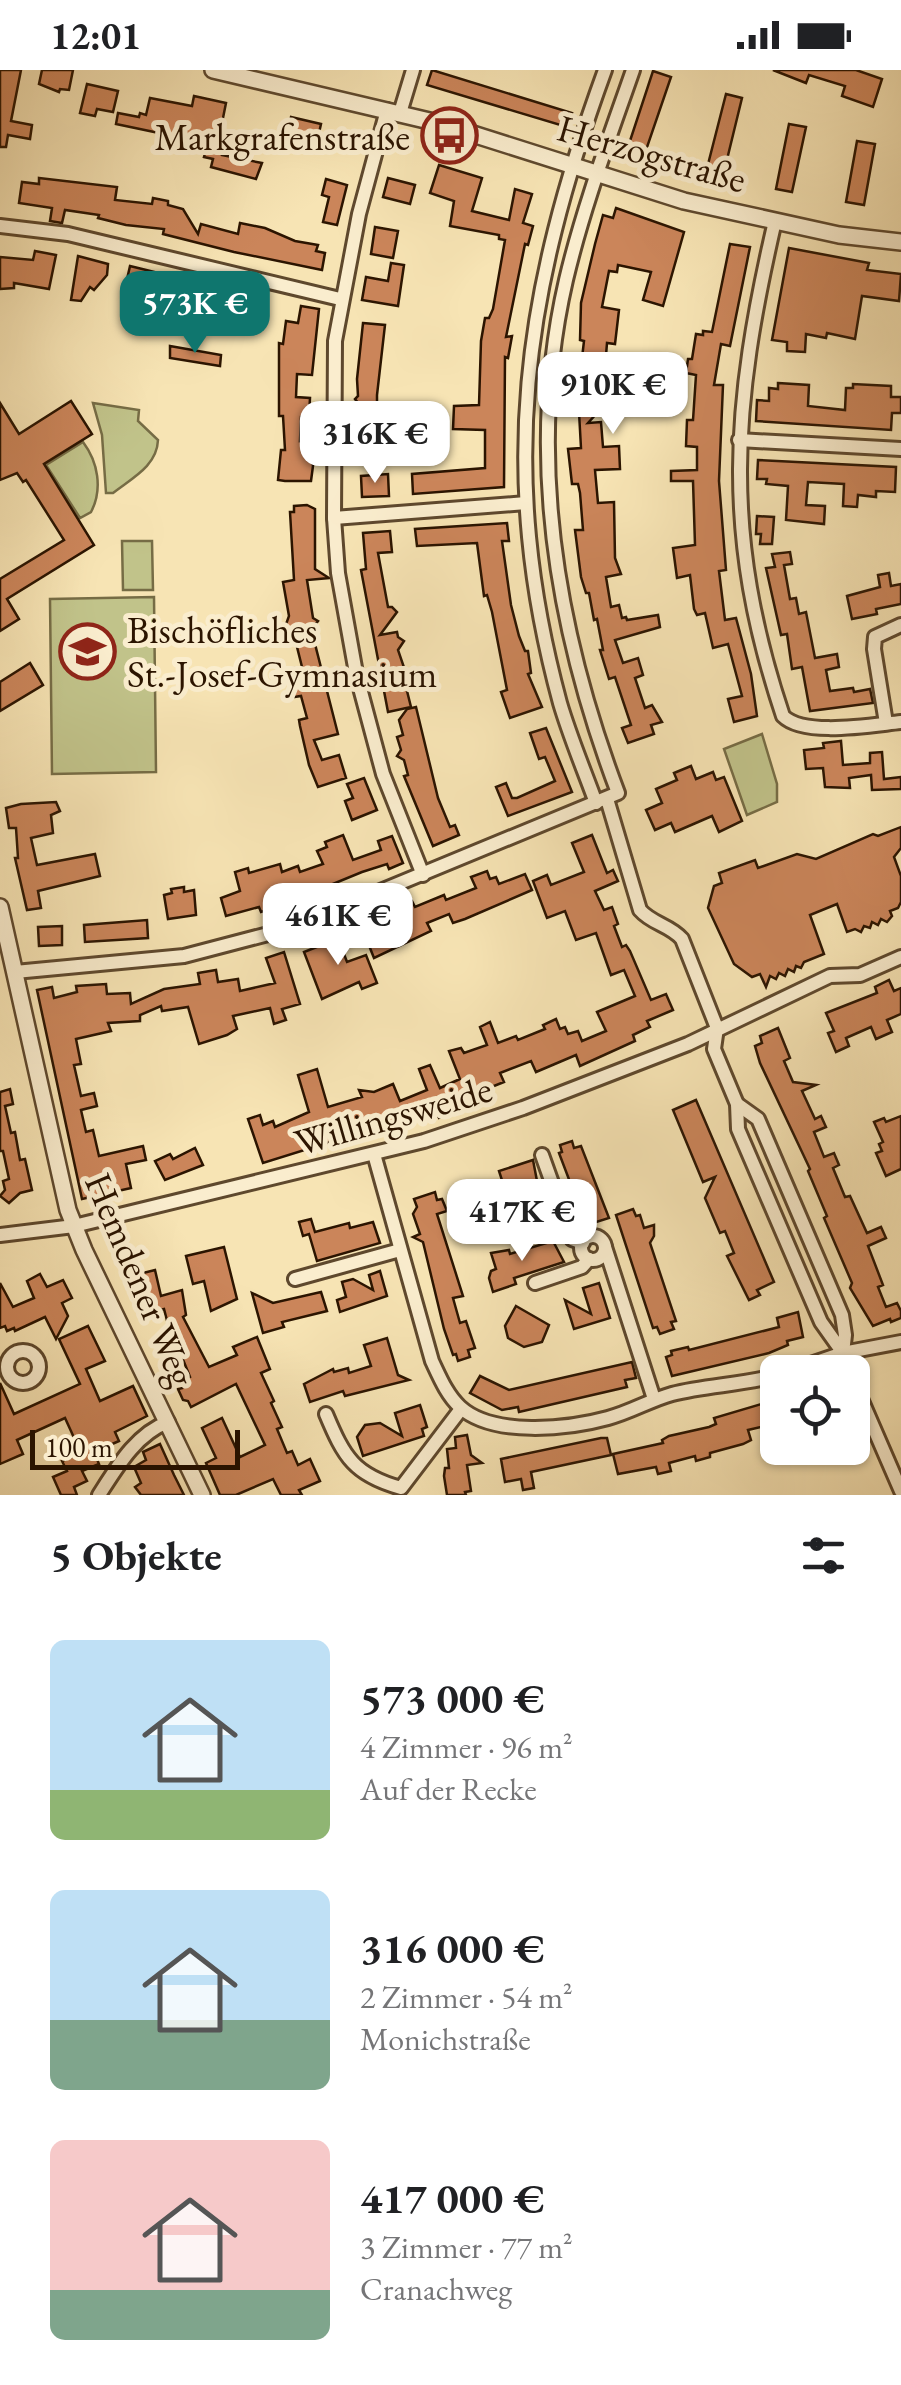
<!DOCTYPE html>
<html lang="de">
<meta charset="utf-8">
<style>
body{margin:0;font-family:"EB Garamond",serif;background:#f2f2f2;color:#202124;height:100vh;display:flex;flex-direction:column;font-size:38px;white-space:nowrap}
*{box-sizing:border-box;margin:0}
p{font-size:32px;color:#757577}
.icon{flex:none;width:55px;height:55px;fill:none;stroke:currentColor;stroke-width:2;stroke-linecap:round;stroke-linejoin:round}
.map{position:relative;height:1425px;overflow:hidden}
.panel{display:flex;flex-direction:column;background:#fff;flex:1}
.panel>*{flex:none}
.fabs{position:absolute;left:760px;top:1285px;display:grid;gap:20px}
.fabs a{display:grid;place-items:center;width:110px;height:110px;border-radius:15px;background:#fff;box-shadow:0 2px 8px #0004;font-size:50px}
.scale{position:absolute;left:30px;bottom:25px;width:210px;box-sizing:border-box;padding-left:10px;border:5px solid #2b1400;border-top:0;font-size:28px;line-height:35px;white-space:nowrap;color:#2b1400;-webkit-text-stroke:8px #faedce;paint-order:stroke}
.price{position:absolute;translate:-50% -85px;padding:0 22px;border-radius:20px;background:#fff;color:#222;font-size:32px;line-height:65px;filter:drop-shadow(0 2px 5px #0008)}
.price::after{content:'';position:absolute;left:50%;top:60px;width:30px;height:22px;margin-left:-15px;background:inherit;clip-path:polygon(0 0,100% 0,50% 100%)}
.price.on{background:#0f766e;color:#fff}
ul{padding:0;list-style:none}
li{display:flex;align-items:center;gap:30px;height:250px;padding:0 50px}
li span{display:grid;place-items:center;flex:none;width:280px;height:200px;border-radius:15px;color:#555}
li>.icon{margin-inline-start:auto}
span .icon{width:120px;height:120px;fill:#fffc;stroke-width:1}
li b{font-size:42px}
h2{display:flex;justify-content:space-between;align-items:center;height:120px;padding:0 50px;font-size:42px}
.status{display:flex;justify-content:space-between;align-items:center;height:70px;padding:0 50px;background:#fff;direction:ltr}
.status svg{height:28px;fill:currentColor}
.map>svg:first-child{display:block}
.green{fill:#c1c38a;stroke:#766c45;stroke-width:2.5}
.building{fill:#cb855a;stroke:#2b1400;stroke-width:2.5}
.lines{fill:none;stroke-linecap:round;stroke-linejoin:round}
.minor-casing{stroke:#5e482d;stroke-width:18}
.tertiary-casing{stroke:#5e482d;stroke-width:20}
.minor{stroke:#faedce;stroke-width:12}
.tertiary{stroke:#faedce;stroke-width:15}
.labels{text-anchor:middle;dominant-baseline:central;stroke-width:10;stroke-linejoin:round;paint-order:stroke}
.poi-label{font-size:38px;fill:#2b1400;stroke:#faedce;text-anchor:end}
.street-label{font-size:38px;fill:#2b1400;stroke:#faedce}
</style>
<div class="status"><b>12:01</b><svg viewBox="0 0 49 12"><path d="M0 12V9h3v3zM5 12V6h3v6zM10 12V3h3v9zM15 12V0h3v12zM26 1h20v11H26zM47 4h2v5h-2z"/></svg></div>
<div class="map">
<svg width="901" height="1425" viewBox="0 0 901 1425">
<rect width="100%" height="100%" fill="#f7e4b4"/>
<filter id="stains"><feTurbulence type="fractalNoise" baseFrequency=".002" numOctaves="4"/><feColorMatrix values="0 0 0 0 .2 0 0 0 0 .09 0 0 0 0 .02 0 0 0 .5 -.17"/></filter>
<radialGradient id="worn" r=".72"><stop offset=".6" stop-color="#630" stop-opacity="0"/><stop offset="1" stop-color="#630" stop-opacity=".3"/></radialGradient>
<g class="green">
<path d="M93,333l46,7 -1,11 20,19c-1,26 -26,38 -45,53h-7l-4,-58z"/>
<path d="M83,372c15,20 20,47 8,70l-11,6 -34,-53z"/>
<path d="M122,471h30l1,49h-30z"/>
<path d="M154,527l2,175 -104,2 -2,-175z"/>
<path d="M762,664l15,50v18l-30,13 -23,-66z"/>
</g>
<g class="building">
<path d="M0,0h21l-10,51 21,4 -2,14 -22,-4 -2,12h-6z"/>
<path d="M42,0h31l-4,20 -9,-1 -1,3 -20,-8z"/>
<path d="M432,0l140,43 -5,14 -140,-42z"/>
<path d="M773,0h83l26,9 -9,28 -31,-11 3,-10 -36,-11 -3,8z"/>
<path d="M653,1l18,6 -27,79 -17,-6z"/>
<path d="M87,14l31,7 -5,21 -16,-3 -2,7 -15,-3z"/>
<path d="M726,24l16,4 -20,82 -17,-4z"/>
<path d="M194,26l32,7 -9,45 6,2 -1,5 40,8 -6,16 -45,-12 2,-8 -9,-2 3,-11 -10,-5 -81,-17 2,-11 21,4 1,-4 6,2 4,-17 42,8z"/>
<path d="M291,47l30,7 -4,18 -15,-3 -2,10 -22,-4 2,-11 7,1z"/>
<path d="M789,54l17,3 -14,65 -16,-3z"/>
<path d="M857,71l18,3 -11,61 -18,-3z"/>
<path d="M439,95l43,13 -10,33 37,9 6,-31 17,5 -9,29 10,3 -5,19 -3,-1 -19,93 6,-1 -4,22 -3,-1 -1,130 -91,7 -1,-20 73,-6v-38l-32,-1 1,-23 25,-1 2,-64 4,-23h4l4,-9 12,-69 -6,-1v-4l-49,-9 4,-25 -24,-8z"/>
<path d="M39,108l78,9 -2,13 37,4 1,-6 15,3v4l15,4 15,25 3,-10 37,10 2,-11 25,5 30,13 23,4 -2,6 9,2 -3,17 -88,-18 -71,-18 1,-5 -38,-4 -28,-7 1,-3 -34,-5 -3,13 -12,-2 2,-13 -33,-5 3,-21 17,2z"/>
<path d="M388,108l27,7 -5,19 -27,-7z"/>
<path d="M326,109l21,6 -10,40 -14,-3 6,-25 -7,-2z"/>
<path d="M616,138l68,24 -21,74 -20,-6 8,-28 -33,-7 -1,7 -8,-1 -7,36 17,3 -4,34 -8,-1 -3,38h8l8,7 -8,9 -11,-8 -3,23 -10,11 13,-1 2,25 16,-1 1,23 -25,1 3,33 16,-1 1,56 6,16 -15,3 5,30 8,-2 3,13 4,-1 1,3 31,-5 2,12 -45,13 8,23 15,-5 5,17 -8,3 10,30 7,-3 10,17 -11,3 3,9 -26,9 -6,-15 9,-3 -16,-48 -6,2 -9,-29h3l-6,-31 -3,1 -5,-27h-3l-5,-16 -6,-47h8l-3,-37 -2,-9h-6l-4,-35 13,-1 -2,-36 -13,1 2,-13h4l1,-16h6l5,-43 -4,-1 1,-37 14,-59 8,-29 10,3z"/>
<path d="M375,157l23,4 -5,27 -22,-4z"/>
<path d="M730,174l20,3 -20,99 -9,-2 -7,41h9l-4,96 7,89 -7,1 6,49 11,-2 15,56 6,42 -23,6 -6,-23 14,-3 -14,-52 -15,4 -8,-35 -8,2 -3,-6 -4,-34 -13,3 -4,-30 22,-3 -2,-64h-22v-10l26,-1v-23l-11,-1 1,-26h6l3,-45 -10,-2 2,-14h4l4,-25 7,1v-4l9,1z"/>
<path d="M789,178l80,15 -2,7 34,4 -2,27 -37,-5 -7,43 -28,-6 -1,5 -20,-4 -1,18 -18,-1v-9l-15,-2z"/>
<path d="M35,181l21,4 -7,34 -35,-6v5l-14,1v-32l33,3z"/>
<path d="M78,186l30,8 -1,11 -13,15 -4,-3 -9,14 -10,-1z"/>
<path d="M391,193l13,2 -6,41 -36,-6 4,-23 22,4z"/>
<path d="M130,196l130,32 -4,17 -32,-7 -3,6 -8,-1 -88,-25z"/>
<path d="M301,236l18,3 -7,66 -15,-1 -1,23 14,1 -1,19h-8l-1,24 10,-1 3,26 -2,15h-26l-7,-1 3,-30h4l-2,-34h-4v-73l4,1 3,-23 12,2z"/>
<path d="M363,253l22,2 -8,70v37h6v11h-8v11h-20l3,-51 -3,-4 3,-3 -1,-17z"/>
<path d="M170,276l51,9 -1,11 -50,-8z"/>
<path d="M778,313l31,2 -1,21 37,4 1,-22h7v-4l38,2v11h10v16h-9l-1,17 -135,-9 1,-21 12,1v-13l9,1z"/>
<path d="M71,331l21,33 -48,30 50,81 -87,54 12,20 -19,12v-52l64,-39 -38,-60 -3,2 -6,-9 -17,7v-77l19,31z"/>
<path d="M758,390l138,7 -1,25 -19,-1v6l-18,-2 -1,12 -14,-1 1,-22 -36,-2 -2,23 19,1 -1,18 -38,-4 2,-34 -22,-2 1,-5h-10z"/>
<path d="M388,404l1,22 -27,1 -1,-21z"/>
<path d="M307,435l8,4v60l14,9 -22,2 6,38 5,3 -4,5 1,18 23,90 -24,6 8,20 17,-5 7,23 -28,9 -9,-22 -9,-39 -1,-6 8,-2 -6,-22 -7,1 -4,-19 7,-2 -2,-8 7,-1 -6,-24h-3l-1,-10 -7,-6 4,-11 -6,-34 11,-2 -4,-68h4v-6z"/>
<path d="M757,446l17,1 -2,27h-12l1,-10h-5z"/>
<path d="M507,453l2,18h-7l9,64 8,31 6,15h3l3,22 -3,1 14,33 -32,11 -9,-26 6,-2 -15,-78 -5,-17 -3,1 -7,-53 -60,3 -2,-17z"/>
<path d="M390,461l2,21 -14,1 10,54h4l5,5 -17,23 17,-3 1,5 6,4 -6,9 11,32 -4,1 6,24 -23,5 -27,-142 5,-1 -3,-36z"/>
<path d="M790,482l2,12 -8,1 6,34 6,-1 3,16 7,-2 9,46 22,-4 2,13 -13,3 4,21 23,-3 1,4 16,-3 3,14 -63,8 -8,-44 -10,2 -5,-35 -6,1 -15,-67 9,-1 -3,-13z"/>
<path d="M889,503l2,13 10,-2v20l-25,5 1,5 -25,5 -5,-23 33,-9 -2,-12z"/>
<path d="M30,593l13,22 -43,26v-29z"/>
<path d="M416,637l22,91 12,29 5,-2 4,10 -26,11 -29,-70 4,-1 -4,-15 -7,-4 4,-6 -4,-13 6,-2 -4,-15 8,-11z"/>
<path d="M546,658l26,64 -64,24 -12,-29 10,-4 6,15h5l38,-17 -10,-24 -6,2 -9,-26z"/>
<path d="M841,671l2,24 27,-2v-10l12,-1 2,27 17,-2v12l-29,1 -1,-15 -22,3 1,10 -25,-1 -2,-19 -17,1 -2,-19 20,-2 -1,-5z"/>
<path d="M691,696l5,13 17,-7 3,8 8,-3 18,44 -23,11 -7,-16 -37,16 -4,-9 -16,7 -9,-20 16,-7 -6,-14 21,-9 -3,-7z"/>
<path d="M364,708l13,32 -25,10 -7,-19 8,-3 -6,-14z"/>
<path d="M56,732l4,9 -9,4 2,18 -22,5 6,27 58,-11 5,22 -62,15 3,17 -14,2 -12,-52h3l-2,-30h-7l-3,-20 15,-4z"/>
<path d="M901,757v21l-7,9 7,19v26l-3,6 -8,3 2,5 -5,6 -6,-3 -3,6 -6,-3 -2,6 -6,-2 -3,6 -6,-3 -8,3 -10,-28 -27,11 14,39 -20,8 -3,6 -5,-2 -2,6 -6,-3 -3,7 -6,-3 -3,6 -6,-3 -4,11 -6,-13 -8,3 -18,-13 -26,-56 6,-22 8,-3 -3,-10 36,-13 3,8 39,-14 19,5 57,-25 5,2z"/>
<path d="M343,765l10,25 28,-10 -3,-9 14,-5 11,27 -14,6 -2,-5 -25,8 -39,16 1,4 -14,5 -1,-3 -35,16 -1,-2 -12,4 -2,-5 -33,9 -5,-18 19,-7 -5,-19 13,-4 1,5 31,-9 2,8 16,-6 2,6 23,-8 -6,-13 10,-4 -2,-5z"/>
<path d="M592,765l15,38 6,-3 5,11 -23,10 9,19 8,-3 6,17 -4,2 8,21 4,-2 4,6 21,49 15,-6 7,16 -26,11 3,6 -17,8 2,6 -55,25 -4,-11 -40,17 -5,-11 -31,12 4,9 -58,23 3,9 -10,4 -4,-9 -21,8 -2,-4 -37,15 -112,35 -15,-44 12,-4 3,10 10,-4 2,6 34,-15 -11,-37 19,-6 11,38 34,-10 -3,-7 15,2 19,-8 7,17 27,-11 -8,-21 11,-4 10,23 20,-9 -11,-28 12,-3 3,5 23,-8 -7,-18 10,-5 8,21 18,-7 2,4 27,-11 -2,-4 13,-6 4,10 5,-2 3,7 10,-3 4,10 24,-10 -9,-19 38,-16 -11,-26 -13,5 -15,-42 -20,7 -11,-29 -18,7 -14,-37 14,-6 4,10 33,-13 -12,-29z"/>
<path d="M487,801l3,8 6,-2 3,7 26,-10 7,16 -67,29 -12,4 -4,-9 -22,9 4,8 -57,27 -12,-30 13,-5 -2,-6 39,-16 3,6 29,-12 2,5 30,-12 -5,-11z"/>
<path d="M184,817v5l10,-2 2,25 -28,4 -4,-24 8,-2 -1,-4z"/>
<path d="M147,850l1,18 -63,4 -1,-17z"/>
<path d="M62,856v19l-23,1 -1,-19z"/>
<path d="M336,863l11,29 19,-7 11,28 -15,6 -3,-7 -37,17 -18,-47 23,-9 -2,-5z"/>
<path d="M284,882l16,52 -18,5 4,11 -12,4 -4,-16 -37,8 4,13 -10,6 -28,9 -11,-37 -26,4 -1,-5 -21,9v6l-32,2 3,8 -35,8 5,25 -7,1 7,31 13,-3 3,13 -16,4 5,22 7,-2 6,26 44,-10 3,14 -20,4 5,24 -49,11 -45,-209 15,-3 2,11 23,-6 -1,-6 30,-2 1,10 23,-1 1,11 33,-15 36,-5 -2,-11 18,-3 2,12 20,-3 2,12 35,-8 -9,-25z"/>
<path d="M889,910l5,11 7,-3v26l-14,6 5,12 -16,7 -5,-12 -25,11 3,8 -13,6 -8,-19 6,-2 -8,-18 51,-20 -2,-6z"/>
<path d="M778,958l12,30 -6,3 9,21 23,3 -14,6 13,28 6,-3 5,11 -12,5 10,25 10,-4 5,12 -6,3 12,29 5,-1 17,37 14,-6 5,11 -18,8 15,39 -5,2 8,20 11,-4 4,8v7l-10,4 -1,-3 -17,7 -23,-38 2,-5 -28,-65 3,-2 -19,-45 2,-2 -50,-106 -5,-17 7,-3 -2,-7z"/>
<path d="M10,1019l3,15 -8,2 6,27 4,-1 5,28 5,-1 7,31 -12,3 -11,10 -9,-7 5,-6 -2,-9 6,-2 -6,-28h-3v-59z"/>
<path d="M696,1030l78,182 -17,8 3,5 -11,5 -22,-44 7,-3 -9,-22 -5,2 -15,-35 10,-21 -12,5 -30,-72z"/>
<path d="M901,1046v53l-15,7 -10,-23 6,-2 -3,-7 4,-2 -9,-20 10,-4 2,4z"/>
<path d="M572,1071l2,7 7,-2 28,72 -19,6 -2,-6 -4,1 -25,-66 3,-1 -2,-7z"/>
<path d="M195,1078l8,17 -38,15 -10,-19 15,-7 3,5z"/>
<path d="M533,1090l4,21 -13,4 10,31 -27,9 -6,9 -6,-24 15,-5 -11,-34z"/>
<path d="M435,1122l2,8 5,-1 5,12 -10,3 26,82 -10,2 7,25 6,-2 9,27 -7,2 2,7 -12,4 -2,-7 -3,1 -9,-26 -21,-87 -10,-5 7,-3 -7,-20 4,-7 -3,-8z"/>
<path d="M633,1139l3,7 4,-1 4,13 10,-3v11l-4,7 26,78 -5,1 3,7 -14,5 -3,-7 -4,1 -37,-113z"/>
<path d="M311,1149l4,13 34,-9 1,5 23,-6 7,21 -63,18 -8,-27 -6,2 -4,-14z"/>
<path d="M553,1171l11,21 -50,16 2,6 -23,8 -4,-14 2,-7 5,-2 -5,-16 18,-3 1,4z"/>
<path d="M224,1177l13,52 -26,12 -7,-30 -11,3 -7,-28z"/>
<path d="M155,1200l6,26 21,-6 4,25 -3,2 26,50 28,-12 -4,-8 24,-10 13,32 -9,4 13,28 -3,2 11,24 -5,2 10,24 5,-2 6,14 12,-6 10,22 -21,9 3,5h-21l-8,-16 -37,16h-16l-14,-32 10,-5 -14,-30 20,-10 18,39 25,-12 -29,-61 -45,23 -3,-6 -5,-1 -5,-11 4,-1 -2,-6 10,-5 -8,-20 -10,5 -10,-21 9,-5 -7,-27 -16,4 -9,-39z"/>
<path d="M380,1201l7,25 -47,16 -3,-12 9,-3 -4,-15 11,-3 20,11 -4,-15z"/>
<path d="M40,1204l7,13 16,-7 9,18 -10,5 6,13 -12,23 -11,-22 -30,14 -1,-3 -7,3 -2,-5 -5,2v-45l13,24 21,-9 -7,-17z"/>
<path d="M599,1213l11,35 -36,11 -9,-29 26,14 -8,-26z"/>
<path d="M321,1222l6,19 -45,11 2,5 -21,6 -11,-40 21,10z"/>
<path d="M516,1236l33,19 -7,17 -18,5 -16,-9 -3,-12z"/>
<path d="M798,1242l5,25 -16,4 1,4 -19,8 -97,23 -6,-19 6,-2 -1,-4 17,-4 1,3 90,-23 -2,-9z"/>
<path d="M88,1256l17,35 -19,8 14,32 33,-15 14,30 -32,16 4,9 -25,11 5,12 -17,7 5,10 -13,6 3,8h-16l-8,-18 14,-6 -5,-10 19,-8 -16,-35 -48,22 6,14 -23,10v-81l14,31 66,-30 -21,-45z"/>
<path d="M387,1268l11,37 11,5 -64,16 -2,-5 -33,11 -6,-18 29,-15 1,3 14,-4 1,5 22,-7 -7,-21z"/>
<path d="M632,1292l4,16 -11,2 2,7 -108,25 -1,-5 -16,3 -32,-17 10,-17 29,14z"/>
<path d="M768,1332l6,22 -26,6 3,10 -8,4 -33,9v4l-14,4 -1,-5 -26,7 2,8 -13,3 -2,-7 -38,7 -5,-20 50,-11 -1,-3 7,-4 40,-9 7,-3 -2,-6z"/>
<path d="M420,1335l7,22 -5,2 2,7 -61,20 -6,-19 8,-12 15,-2 22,13 -7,-23z"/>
<path d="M467,1365l4,20 11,8 -15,2 4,26 -6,1 1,3h-19l-3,-19 1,-8h4l-2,-19 9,-1 -1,-11z"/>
<path d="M601,1368h6l4,17 -80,17 3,16 -11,2 -2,-11 -16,3 -4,-23z"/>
<path d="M160,1374l14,31 10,20h-43l-6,-8 6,-4 -7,-16 12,-7 -3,-8z"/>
</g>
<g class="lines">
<defs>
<g id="minor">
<path d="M387,40l-28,104 -24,127 -1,177 4,55 18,100 27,101 40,101"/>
<path d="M400,43l13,-43"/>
<path d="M775,151c-43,185 -53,313 8,495 21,21 88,9 118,6"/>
<path d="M0,156l68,8 272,65"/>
<path d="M739,370l162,9"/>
<path d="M334,448l192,-15"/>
<path d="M886,653l-12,-74 1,-12 26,-12"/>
<path d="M607,729l33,111c12,14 30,15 42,29l35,89 -3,21 23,55 1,25 83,193 22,31 7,19"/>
<path d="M596,733c-12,-33 -26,-66 -36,-100 -63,-232 -36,-411 45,-633"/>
<path d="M15,902l169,-16 107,-28 327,-135c-62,-164 -92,-340 -52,-513 17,-72 43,-141 67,-210"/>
<path d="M737,1034l21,15 84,196 3,20 -2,18"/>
<path d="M374,1084l58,207c8,17 15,34 28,46 33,30 108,22 148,11 23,-6 42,-18 64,-24 35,-9 71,-9 106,-19"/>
<path d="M542,1085l30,84 11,4"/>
<path d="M511,1164l53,-17"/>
<path d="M0,1165l74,-9 350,-85 99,-33 165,-64 142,-68 30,-1 41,-18"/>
<circle cx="593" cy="1178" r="12"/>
<path d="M605,1177l49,152"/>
<path d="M295,1209l105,-29"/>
<path d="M535,1213l47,-16 7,-8"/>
<circle cx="23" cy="1297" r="16"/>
<path d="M787,1302l56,-19 58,-11"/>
<path d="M852,1308l49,113"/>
<path d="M326,1344c18,43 28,61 75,74l60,-79"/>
<path d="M99,1425c18,-28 37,-61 69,-73"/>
</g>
<g id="tertiary">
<path d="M213,0l225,53 246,78 155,34 62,7"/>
<path d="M0,837l68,303 16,40 118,245"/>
</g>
</defs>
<use href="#minor" class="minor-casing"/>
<use href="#tertiary" class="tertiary-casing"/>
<use href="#minor" class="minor"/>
<use href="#tertiary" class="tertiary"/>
</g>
<defs>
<symbol id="bus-ring" viewBox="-11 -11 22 22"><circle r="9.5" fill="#faedce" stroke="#8f2418" stroke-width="1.5"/><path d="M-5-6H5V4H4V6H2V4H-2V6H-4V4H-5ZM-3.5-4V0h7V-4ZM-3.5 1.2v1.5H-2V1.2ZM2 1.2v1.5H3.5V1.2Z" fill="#8f2418"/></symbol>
<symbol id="school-ring" viewBox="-11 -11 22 22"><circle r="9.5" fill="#faedce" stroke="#8f2418" stroke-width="1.5"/><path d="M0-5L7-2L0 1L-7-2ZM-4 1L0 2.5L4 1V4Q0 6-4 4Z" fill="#8f2418"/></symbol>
</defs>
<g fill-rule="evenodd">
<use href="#bus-ring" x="418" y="34" width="63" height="63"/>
<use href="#school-ring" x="56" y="550" width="63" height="63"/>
</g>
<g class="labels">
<g class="poi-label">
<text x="410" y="66">Markgrafenstraße</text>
<text x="127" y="559" text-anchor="start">Bischöfliches<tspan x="127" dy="44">St.-Josef-Gymnasium</tspan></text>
</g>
<g class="street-label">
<text transform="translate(652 83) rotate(16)">Herzogstraße</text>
<text transform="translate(393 1045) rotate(-16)">Willingsweide</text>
<text transform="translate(141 1209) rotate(67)">Hemdener Weg</text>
</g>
</g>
<rect width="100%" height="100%" filter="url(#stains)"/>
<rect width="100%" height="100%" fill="url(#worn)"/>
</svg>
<div class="fabs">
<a><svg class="icon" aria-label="locate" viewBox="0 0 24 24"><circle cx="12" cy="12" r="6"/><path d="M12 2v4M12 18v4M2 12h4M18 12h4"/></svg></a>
</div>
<div class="scale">100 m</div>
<b class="price on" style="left:195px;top:286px">573K €</b>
<b class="price" style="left:613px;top:367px">910K €</b>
<b class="price" style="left:375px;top:416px">316K €</b>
<b class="price" style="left:338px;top:898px">461K €</b>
<b class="price" style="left:522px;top:1194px">417K €</b>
</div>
<section class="panel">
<h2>5 Objekte<svg class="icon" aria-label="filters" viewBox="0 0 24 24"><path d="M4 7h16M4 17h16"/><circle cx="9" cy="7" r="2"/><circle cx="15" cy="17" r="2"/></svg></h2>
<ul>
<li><span style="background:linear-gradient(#bfe0f5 75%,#8fb573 0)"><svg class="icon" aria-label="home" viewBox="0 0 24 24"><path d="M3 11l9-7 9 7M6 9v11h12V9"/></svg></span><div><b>573 000 €</b><p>4 Zimmer · 96 m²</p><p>Auf der Recke</p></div></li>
<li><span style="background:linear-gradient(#bfe0f5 65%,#7fa58c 0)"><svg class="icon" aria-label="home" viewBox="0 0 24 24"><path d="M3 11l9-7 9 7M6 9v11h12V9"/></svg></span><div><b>316 000 €</b><p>2 Zimmer · 54 m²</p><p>Monichstraße</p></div></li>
<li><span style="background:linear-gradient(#f6c9c9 75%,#7fa58c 0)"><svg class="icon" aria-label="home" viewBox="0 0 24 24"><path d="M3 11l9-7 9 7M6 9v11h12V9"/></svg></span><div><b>417 000 €</b><p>3 Zimmer · 77 m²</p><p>Cranachweg</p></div></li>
</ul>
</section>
